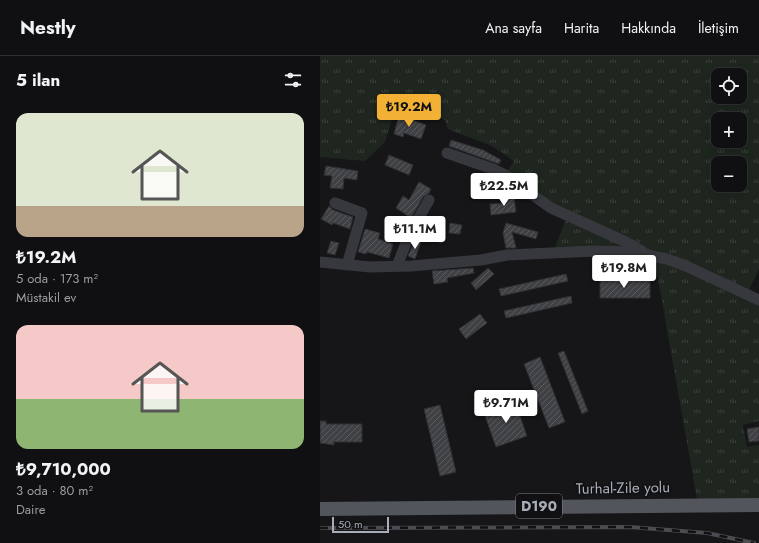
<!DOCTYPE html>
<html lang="tr">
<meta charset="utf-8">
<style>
body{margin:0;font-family:Jost,sans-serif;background:#1e1e20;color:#f1f3f6;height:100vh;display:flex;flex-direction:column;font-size:15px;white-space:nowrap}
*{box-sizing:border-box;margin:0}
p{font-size:13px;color:#9c9d9f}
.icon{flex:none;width:22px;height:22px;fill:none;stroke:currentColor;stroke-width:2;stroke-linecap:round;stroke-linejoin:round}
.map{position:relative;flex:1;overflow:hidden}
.details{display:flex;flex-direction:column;background:#101012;width:320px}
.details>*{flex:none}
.tools{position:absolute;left:391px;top:12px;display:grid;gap:8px}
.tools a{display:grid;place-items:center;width:36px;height:36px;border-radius:8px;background:#101012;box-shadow:0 4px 16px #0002,0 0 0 1px #303032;font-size:20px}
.scale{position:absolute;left:12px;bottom:10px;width:57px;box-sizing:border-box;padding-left:4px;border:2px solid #a8adb8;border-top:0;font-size:11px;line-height:14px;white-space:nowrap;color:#a8adb8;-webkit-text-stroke:3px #111113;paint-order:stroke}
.price{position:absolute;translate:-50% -34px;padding:0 9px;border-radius:4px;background:#fff;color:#222;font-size:13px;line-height:26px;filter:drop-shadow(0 1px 2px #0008)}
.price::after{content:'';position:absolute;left:50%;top:24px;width:12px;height:9px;margin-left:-6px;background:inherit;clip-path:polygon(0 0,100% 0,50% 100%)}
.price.selected{background:#f2b134;color:#111}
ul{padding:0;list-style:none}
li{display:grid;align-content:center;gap:8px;height:212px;padding:0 16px}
li span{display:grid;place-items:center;height:124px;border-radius:12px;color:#555}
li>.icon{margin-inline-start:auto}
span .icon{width:72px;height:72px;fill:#fffc;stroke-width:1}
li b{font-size:17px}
h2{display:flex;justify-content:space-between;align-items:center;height:48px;padding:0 16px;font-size:17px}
header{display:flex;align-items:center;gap:24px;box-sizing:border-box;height:56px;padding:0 20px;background:#101012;border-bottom:1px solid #303032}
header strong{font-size:19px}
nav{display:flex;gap:22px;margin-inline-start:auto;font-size:14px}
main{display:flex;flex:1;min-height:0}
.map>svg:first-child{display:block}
.grass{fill:url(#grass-tufts);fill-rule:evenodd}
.building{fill:url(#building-hatch);stroke:#303034}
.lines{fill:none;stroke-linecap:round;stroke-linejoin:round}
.minor{stroke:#37383d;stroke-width:11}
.major{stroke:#53555c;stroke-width:14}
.rail-casing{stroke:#4a4c52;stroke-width:4}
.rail{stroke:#111113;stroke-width:2.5;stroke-dasharray:8;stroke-linecap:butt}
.labels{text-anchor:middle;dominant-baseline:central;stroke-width:3;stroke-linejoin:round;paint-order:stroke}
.shield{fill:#111113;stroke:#7b7e86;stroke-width:1}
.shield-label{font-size:14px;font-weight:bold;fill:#a8adb8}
.street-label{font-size:15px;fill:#a8adb8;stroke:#111113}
</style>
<header>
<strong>Nestly</strong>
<nav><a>Ana sayfa</a><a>Harita</a><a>Hakkında</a><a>İletişim</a></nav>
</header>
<main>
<section class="details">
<h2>5 ilan<svg class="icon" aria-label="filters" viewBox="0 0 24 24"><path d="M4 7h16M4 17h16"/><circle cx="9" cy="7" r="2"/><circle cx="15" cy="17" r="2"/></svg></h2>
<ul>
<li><span style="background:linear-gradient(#dfe7d0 75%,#b9a48a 0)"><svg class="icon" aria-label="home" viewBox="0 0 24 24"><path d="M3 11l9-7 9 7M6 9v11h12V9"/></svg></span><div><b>₺19.2M</b><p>5 oda · 173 m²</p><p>Müstakil ev</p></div></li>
<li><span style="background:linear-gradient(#f6c9c9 60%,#8fb573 0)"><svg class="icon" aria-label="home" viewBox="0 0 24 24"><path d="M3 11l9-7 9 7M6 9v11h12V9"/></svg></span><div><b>₺9,710,000</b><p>3 oda · 80 m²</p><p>Daire</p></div></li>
</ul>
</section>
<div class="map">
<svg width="439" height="487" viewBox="0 0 439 487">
<defs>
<pattern id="grass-tufts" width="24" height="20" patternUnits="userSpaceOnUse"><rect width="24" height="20" fill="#1e261f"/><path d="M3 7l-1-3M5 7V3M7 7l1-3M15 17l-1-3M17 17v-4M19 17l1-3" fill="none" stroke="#3c433d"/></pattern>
<pattern id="building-hatch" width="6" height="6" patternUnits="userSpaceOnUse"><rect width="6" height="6" fill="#404145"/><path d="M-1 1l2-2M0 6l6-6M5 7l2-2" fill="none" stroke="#595a5e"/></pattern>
</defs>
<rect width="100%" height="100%" fill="#161618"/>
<path class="grass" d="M0,0h439v213l-12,25 12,6v121l-16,4 4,22 12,-2v60h-61l-44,-249 -101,-3 14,-37 -62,-41 9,-14 -22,-15 -44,-17 -3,-9 -49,-15 -11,37 -20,19 -45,-4zM398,19h22v22h-22zM398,63h22v22h-22zM398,107h22v22h-22z"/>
<g class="building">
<path d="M79,59l27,10 -5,14 -17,-6 -1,4 -9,-3z"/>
<path d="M131,84l32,10 18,10 -2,4 -50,-18z"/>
<path d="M69,99l24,10 -4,10 -24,-10z"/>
<path d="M6,110l32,5 -1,9 -13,-2 -1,11 -13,-1 2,-12 -8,-1z"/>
<path d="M99,126l12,7 -2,4 -6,4 -12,21 -15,-10 7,-12 6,4z"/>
<path d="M194,141l2,15 -25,3 -1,-11 17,-1 -1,-5z"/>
<path d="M9,150l4,4 20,7 -3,12 -17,-6 -1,2 -11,-6z"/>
<path d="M130,167l12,2 -2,9 -11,-1z"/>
<path d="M186,167l32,9 -2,7 -24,-7 4,16h-10l-3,-15z"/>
<path d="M45,173l15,4 -2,6 15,5 -4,14 -22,-6 -1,2 -8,-2z"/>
<path d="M105,174l19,5 -2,8 -19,-5z"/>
<path d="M95,184l6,2 -6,17 -7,-3z"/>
<path d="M11,185l8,2 -4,12 -8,-2z"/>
<path d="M153,212l1,5 -27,5 1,4 -14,2 -2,-13z"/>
<path d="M168,212l6,6 -18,16 -5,-7z"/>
<path d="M246,218l2,7 -67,15 -2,-7z"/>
<path d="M280,222h14v2h36v18h-50z"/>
<path d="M251,240l1,7 -66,15 -2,-7z"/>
<path d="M160,258l7,9 -21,16 -7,-10z"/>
<path d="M244,295l24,60 -6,3 -24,-61z"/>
<path d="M220,301l25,65 -16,6 -25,-64z"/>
<path d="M195,346l12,34 -31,11 -12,-34z"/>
<path d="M120,349l16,67 -16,4 -16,-67z"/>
<path d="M0,365h6v3h36v18h-28v3l-14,-2z"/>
<path d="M439,371v14l-10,1 -2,-13z"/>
</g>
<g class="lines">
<g class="minor">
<path d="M127,97l46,16 12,6 46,33 75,34 17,10"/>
<path d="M15,147l27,10 -15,52"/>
<path d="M0,206l50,5 41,-1 70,-6 26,-5 88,-4 35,1 37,7 19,7 73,34"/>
<path d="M77,210l13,-33 19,-33"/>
</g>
<path class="major" d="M0,453l439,-4"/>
<defs>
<path id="rail" d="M0,472l310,-1 77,6 47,10"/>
</defs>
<use href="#rail" class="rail-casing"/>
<use href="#rail" class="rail"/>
</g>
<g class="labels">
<rect class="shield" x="196" y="438" width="46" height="24" rx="3"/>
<g class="shield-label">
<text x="219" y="450">D190</text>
</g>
<g class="street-label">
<text transform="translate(303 432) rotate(-1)">Turhal-Zile yolu</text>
</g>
</g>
</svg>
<div class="tools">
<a><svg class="icon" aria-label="locate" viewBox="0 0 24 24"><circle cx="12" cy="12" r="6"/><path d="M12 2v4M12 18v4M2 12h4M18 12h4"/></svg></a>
<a>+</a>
<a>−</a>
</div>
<div class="scale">50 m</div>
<b class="price selected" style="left:89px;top:72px">₺19.2M</b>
<b class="price" style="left:184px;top:151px">₺22.5M</b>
<b class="price" style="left:95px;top:194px">₺11.1M</b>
<b class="price" style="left:304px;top:233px">₺19.8M</b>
<b class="price" style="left:186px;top:368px">₺9.71M</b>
</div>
</main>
